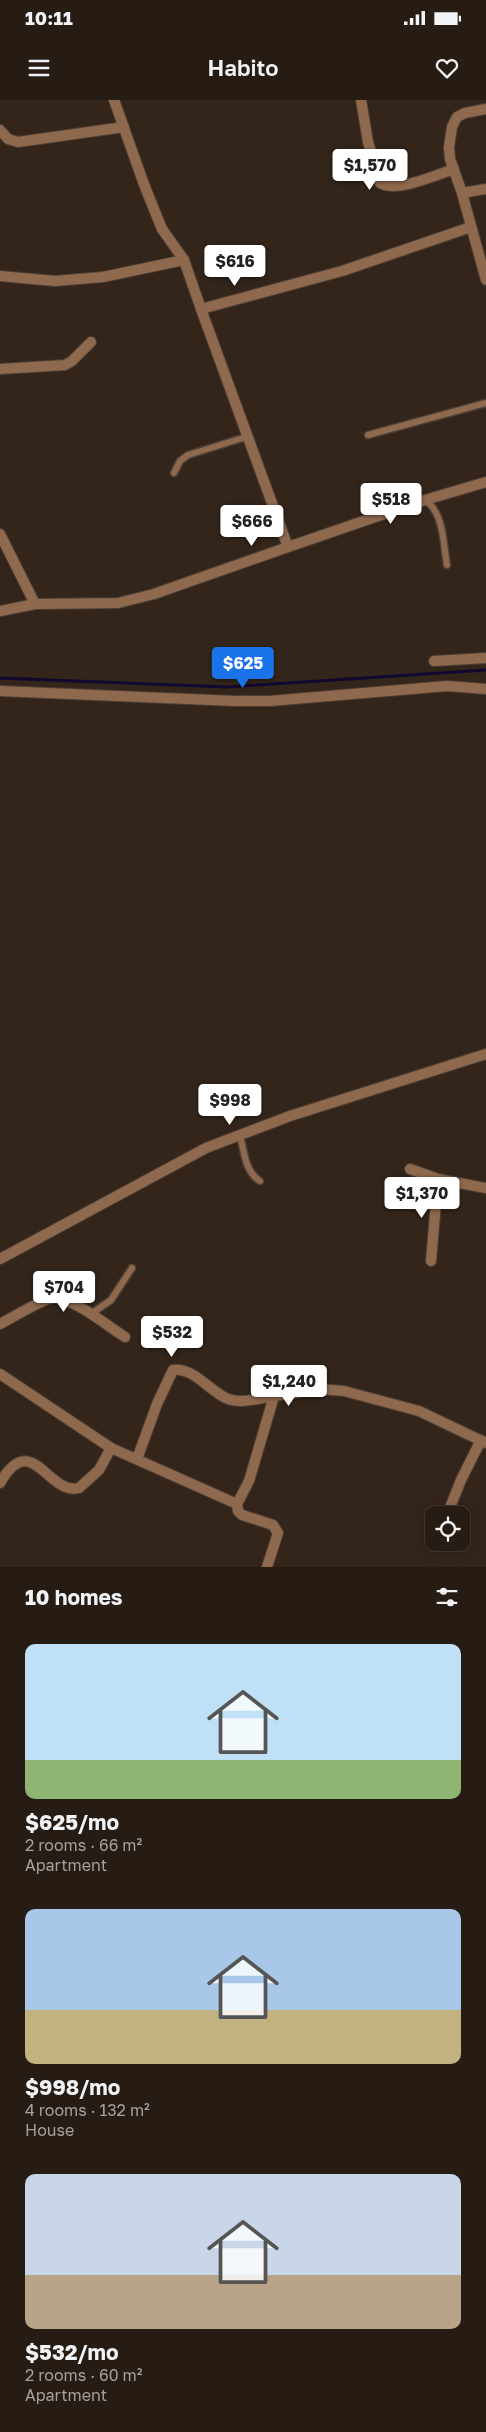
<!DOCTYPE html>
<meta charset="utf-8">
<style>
body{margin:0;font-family:"Golos Text",sans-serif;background:#2e251d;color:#f1f3f6;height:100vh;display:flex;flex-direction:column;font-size:19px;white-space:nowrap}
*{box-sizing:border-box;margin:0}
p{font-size:16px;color:#a4a1a0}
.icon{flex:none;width:28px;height:28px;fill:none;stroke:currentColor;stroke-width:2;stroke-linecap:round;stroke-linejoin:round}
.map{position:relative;height:1467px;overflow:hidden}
.details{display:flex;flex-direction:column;background:#261c14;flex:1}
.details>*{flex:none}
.controls{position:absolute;left:425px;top:1406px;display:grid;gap:10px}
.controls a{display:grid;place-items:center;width:45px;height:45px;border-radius:10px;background:#261c14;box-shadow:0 2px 12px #0003,0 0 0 1px #423a34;font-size:25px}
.price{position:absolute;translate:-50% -42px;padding:0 11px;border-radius:5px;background:#fff;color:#222;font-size:16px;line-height:32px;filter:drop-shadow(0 1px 2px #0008)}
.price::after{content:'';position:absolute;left:50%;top:30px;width:15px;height:11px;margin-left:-8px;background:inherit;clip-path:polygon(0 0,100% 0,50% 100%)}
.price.on{background:#1a73e8;color:#fff}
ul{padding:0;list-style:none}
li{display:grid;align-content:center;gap:10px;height:265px;padding:0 25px}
li span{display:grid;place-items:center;height:155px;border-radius:10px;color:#555}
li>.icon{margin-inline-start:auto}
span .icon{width:90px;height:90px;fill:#fffc;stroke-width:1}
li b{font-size:21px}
h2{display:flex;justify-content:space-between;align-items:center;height:60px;padding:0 25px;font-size:21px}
.status{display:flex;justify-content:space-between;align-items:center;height:35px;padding:0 25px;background:#261c14;direction:ltr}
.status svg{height:14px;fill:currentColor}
header{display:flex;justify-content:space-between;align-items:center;height:65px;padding:0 25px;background:#261c14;font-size:22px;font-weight:600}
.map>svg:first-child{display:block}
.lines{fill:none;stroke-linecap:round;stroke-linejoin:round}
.stream{stroke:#12072f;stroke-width:3}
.service-casing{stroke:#4e4036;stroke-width:9}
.minor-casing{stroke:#4e4036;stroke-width:12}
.service{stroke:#8e694e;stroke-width:6}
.minor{stroke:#8e694e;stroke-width:10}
</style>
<div class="status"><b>10:11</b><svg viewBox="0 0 49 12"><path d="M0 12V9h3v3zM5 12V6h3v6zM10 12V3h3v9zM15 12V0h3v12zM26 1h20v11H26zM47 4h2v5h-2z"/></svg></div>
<header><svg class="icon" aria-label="menu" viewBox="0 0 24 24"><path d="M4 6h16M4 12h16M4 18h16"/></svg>Habito<svg class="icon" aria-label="heart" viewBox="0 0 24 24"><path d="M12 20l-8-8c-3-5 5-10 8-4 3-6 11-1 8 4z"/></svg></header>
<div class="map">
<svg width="486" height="1467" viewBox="0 0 486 1467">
<rect width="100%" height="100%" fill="#33251a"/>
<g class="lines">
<path class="stream" d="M0,578l226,9 260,-17"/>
<defs>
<g id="service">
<path d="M368,335l118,-32"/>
<path d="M174,373l6,-12 8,-6 61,-19"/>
<path d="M425,400c19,13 18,43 22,65"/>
<path d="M240,1035c4,16 5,37 20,46"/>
<path d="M91,1214l20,-14 21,-32"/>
</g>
<g id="minor">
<path d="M114,0l31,87 17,42 22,31 17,49 141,-38 129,-44"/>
<path d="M361,0l7,42 12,41c16,10 56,-8 74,-14"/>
<path d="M486,9l-21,4 -8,4 -5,10 -3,20 1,12 12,34 24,87"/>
<path d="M0,30l8,9 10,3 106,-15"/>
<path d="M462,93l24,-4"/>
<path d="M0,176l55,5 48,-4 81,-17"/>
<path d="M0,269l65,-4 7,-4 19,-19"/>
<path d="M0,434l35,70"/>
<path d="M288,447l137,-47 61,-18"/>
<path d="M0,511l35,-7 83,-1 36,-9 134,-47 -87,-238"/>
<path d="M434,561l52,-3"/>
<path d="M0,591l235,10h35l177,-15 39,3"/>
<path d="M410,1069l28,10 48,9"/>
<path d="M0,1159l206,-111 84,-32 196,-62"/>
<path d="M431,1161l7,-82"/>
<path d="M0,1224c12,-6 42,-25 53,-26 18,-2 56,29 72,39"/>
<path d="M0,1274l111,74 126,56"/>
<path d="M137,1359l20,-55 16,-34c21,-3 37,22 55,29 14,5 31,-1 46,-3"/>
<path d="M0,1383c32,-55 48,13 79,5l20,-18 12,-22"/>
<path d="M447,1415l14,-35 20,-40"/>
<path d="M267,1467l11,-34 -5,-8 -31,-10 -4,-4 -1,-7 12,-23 25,-85 45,-7 25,2 75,20 67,32"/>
</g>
</defs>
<use href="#service" class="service-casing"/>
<use href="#minor" class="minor-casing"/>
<use href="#service" class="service"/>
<use href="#minor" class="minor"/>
</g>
</svg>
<div class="controls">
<a><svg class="icon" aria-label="locate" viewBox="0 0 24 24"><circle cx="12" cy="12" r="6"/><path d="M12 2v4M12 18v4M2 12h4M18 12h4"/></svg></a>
</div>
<b class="price" style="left:370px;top:91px">$1,570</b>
<b class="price" style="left:235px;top:187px">$616</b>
<b class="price" style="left:391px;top:425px">$518</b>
<b class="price" style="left:252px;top:447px">$666</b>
<b class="price on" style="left:243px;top:589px">$625</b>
<b class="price" style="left:230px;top:1026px">$998</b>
<b class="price" style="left:422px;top:1119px">$1,370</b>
<b class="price" style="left:64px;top:1213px">$704</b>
<b class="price" style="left:172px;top:1258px">$532</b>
<b class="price" style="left:289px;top:1307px">$1,240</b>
</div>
<section class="details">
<h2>10 homes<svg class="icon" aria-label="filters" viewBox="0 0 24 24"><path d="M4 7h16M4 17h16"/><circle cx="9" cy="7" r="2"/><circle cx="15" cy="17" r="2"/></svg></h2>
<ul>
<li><span style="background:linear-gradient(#bfe0f5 75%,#8fb573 0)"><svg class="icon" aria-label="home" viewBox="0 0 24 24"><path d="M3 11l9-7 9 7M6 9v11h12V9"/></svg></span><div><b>$625/mo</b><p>2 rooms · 66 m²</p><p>Apartment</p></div></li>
<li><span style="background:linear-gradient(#a9c7e8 65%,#c2b280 0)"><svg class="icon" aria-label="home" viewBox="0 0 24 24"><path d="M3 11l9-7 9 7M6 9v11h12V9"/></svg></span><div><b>$998/mo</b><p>4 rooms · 132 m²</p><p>House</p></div></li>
<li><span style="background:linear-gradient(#c9d6e8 65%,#b9a48a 0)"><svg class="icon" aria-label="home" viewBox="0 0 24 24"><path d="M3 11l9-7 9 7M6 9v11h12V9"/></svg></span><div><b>$532/mo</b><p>2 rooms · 60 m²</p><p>Apartment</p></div></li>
</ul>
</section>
